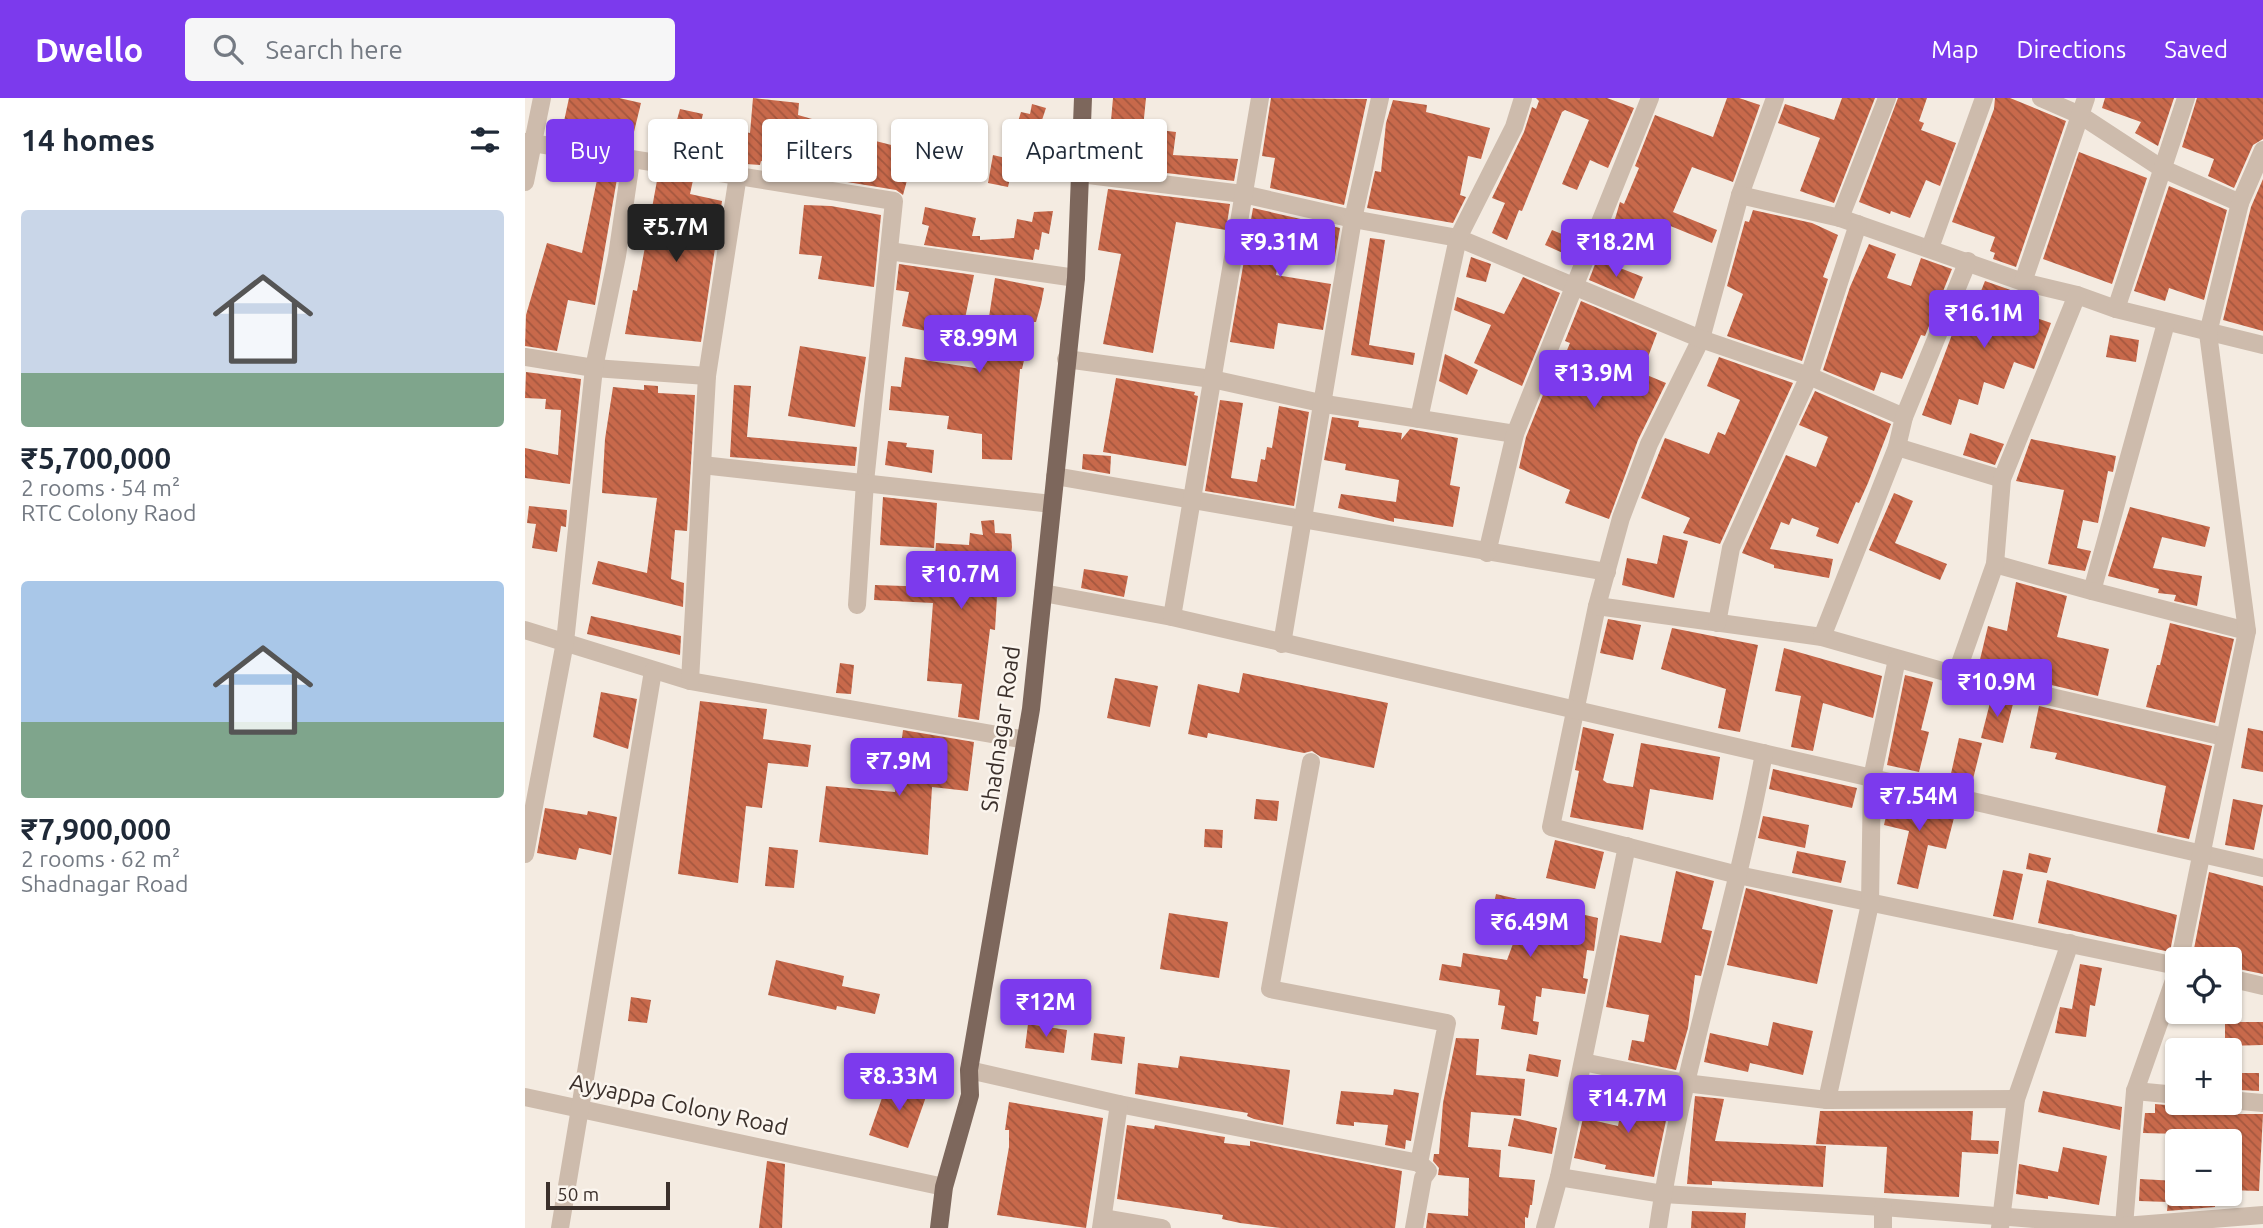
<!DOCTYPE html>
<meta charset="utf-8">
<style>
body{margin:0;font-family:Ubuntu,sans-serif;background:#f6f6f7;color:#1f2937;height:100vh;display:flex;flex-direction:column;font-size:26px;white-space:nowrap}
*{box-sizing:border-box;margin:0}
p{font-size:23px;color:#747a83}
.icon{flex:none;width:38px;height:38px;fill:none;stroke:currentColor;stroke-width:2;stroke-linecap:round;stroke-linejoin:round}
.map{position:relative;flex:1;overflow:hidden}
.sheet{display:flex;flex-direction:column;background:#fff;width:525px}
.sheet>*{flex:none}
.guide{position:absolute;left:21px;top:21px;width:665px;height:63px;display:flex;gap:14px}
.tools{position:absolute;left:1640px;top:849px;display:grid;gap:14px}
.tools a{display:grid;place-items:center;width:77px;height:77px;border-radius:7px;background:#fff;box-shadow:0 2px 5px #0004;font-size:35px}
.scale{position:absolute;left:21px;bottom:18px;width:124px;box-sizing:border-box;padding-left:7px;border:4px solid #3b302b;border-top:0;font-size:19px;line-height:24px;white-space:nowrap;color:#3b302b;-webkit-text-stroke:5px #fbf5ee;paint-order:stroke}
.price{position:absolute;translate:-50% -60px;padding:0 16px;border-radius:7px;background:#7c3aed;color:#fff;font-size:23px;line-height:46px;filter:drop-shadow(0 2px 4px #0008)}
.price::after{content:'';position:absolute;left:50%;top:42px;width:21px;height:16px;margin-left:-10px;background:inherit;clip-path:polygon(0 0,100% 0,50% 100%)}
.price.on{background:#222;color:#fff}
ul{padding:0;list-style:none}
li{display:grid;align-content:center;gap:14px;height:371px;padding:0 21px}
li span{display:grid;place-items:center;height:217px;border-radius:7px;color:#555}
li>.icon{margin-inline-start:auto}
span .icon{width:126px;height:126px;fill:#fffc;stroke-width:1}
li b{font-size:30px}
h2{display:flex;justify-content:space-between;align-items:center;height:84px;padding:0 21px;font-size:30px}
.pill{padding:0 24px;border-radius:7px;background:#fff;box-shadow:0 2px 5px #0004;font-size:24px;line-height:63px}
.pill.on{background:#7c3aed;color:#fff}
header{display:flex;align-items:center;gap:42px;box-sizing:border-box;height:98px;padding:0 35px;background:#7c3aed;color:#fff}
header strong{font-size:33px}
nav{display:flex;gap:38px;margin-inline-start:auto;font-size:24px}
.search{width:490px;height:63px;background:#f6f6f7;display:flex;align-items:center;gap:18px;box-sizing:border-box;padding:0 24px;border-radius:7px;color:#747a83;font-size:26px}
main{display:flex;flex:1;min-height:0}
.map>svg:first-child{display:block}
.building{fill:url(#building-back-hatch)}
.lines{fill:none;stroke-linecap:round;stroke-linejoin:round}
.minor{stroke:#cdbbac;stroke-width:18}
.major{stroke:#7d675c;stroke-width:18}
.labels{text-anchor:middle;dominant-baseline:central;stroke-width:5;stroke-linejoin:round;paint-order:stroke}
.street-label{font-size:23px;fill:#3b302b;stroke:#fbf5ee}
</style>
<header>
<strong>Dwello</strong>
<div class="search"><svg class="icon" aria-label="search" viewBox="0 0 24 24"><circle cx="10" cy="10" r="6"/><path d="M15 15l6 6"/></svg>Search here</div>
<nav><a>Map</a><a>Directions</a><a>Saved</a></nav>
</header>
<main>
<section class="sheet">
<h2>14 homes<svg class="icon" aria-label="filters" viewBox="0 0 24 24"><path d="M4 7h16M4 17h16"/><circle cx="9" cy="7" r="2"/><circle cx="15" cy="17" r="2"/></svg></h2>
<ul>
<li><span style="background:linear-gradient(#c9d6e8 75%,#7fa58c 0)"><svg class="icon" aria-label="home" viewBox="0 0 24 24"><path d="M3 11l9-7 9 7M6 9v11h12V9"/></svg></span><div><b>₹5,700,000</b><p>2 rooms · 54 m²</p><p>RTC Colony Raod</p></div></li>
<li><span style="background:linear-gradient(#a9c7e8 65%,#7fa58c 0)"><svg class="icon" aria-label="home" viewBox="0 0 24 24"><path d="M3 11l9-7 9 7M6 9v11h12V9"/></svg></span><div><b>₹7,900,000</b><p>2 rooms · 62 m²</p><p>Shadnagar Road</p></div></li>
</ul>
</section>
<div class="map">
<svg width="1738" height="1130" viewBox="0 0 1738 1130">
<defs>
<pattern id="building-back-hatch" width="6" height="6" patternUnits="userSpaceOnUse" patternTransform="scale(1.75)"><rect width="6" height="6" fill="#c8694b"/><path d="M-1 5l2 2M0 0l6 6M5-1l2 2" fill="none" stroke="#a4573f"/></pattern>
</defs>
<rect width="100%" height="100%" fill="#f4ebe1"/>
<g class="building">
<path d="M44,0h50l22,5 -9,37 -69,-14z"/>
<path d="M228,0l46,5 -1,12 28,8 -16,53 -19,-5 1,-6 -31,-4 -1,4 -28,-2 -63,-14 11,-40 23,5 -2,8 49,11z"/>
<path d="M588,0h33l-3,30 33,4 -3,23 65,4 -4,22 -127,-15z"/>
<path d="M746,0l96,1 -23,106 -74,-17 5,-30 -13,-2z"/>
<path d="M1011,0h71l27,10 -26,60 -18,-8 -13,30 -15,-6 27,-64 -24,-10 -3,2 -40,99 -3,-1 -12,30 -15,-7 13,-30 -13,-5 32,-66 8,-25 4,2 3,-8z"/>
<path d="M1202,0h12l21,7 -27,77 -41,-15 -19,45 44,18 -5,13 -44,-18 -13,30 -45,-19 10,-34 4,2 15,-36 -4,-2 20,-51 58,22z"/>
<path d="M1317,0h33l-41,105 -34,-12 20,-53 -42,-15 7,-19 49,16z"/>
<path d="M1373,0h29l-8,23 5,2 -3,7 35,13 -16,43 -14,-6 -16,38 -19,-7 -1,3 -31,-12z"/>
<path d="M1470,0h15l56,23 -50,146 -23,-8 2,-6 -5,-2 5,-14 -43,-15 42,-113z"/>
<path d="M1580,0h69l-16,48 -23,-13 6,-11 -39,-14z"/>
<path d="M1672,0h66v41l-10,6 -19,43 -26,-12 6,-17 -32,-12z"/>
<path d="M868,2l34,5 -1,7 64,16 -9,31 -13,-3 -8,39 6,2 -13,26 -86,-15 8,-37 6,1 5,-49z"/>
<path d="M507,6l14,4 -4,12 19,3 -3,13 9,2 -10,33 -22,-1 7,-35 -26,-7 5,-16 9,2z"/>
<path d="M323,36l67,17 -12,44 -7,-5 -61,-10z"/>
<path d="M416,42l20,7 -8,22 -20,-7z"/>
<path d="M1554,54l68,26 -35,106 -69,-25z"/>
<path d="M468,57l21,5 -6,27 -20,-4z"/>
<path d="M74,72l19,3 -23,132 -27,-5 -11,51 -32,-5 1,-31 21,-72 35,10z"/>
<path d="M133,77l35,5 -3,14 32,7 -21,141 -76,-8 8,-44 4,1z"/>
<path d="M1738,81v152l-40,-11 28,-113z"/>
<path d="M1644,88l58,24 -23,90 -35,-12 -4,13 -31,-10z"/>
<path d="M583,91l122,15 -4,26 -50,-8 -23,131 -50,-9 18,-90 -23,-4z"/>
<path d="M279,107l27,1 50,9 -7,72 -56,-8 4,-23 -23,-2z"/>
<path d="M400,109l51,11 -4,18h8v4l34,-2 3,-19 15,3 2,-10 19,-1 -4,23 -7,-2 -3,18 -4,-1 -2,11 -109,-15 5,-19 -7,-2z"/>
<path d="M728,110l87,20 -5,29 -54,-8 -5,26 55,9 -8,46 -45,-7 -4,26 -44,-7z"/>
<path d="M1228,112l59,13 26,12 -15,42 5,2 -26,82 -75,-25 16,-42 -16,-8 18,-65 4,1z"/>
<path d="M1027,132l20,8 -7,16 -20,-9z"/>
<path d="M845,140l15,2 -16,105 46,8 -2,12 -62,-10z"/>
<path d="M1344,146l27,10 -9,24 24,8 10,-28 31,11 -27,67 -4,-1 -19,44 -21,-7 -7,19 -51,-21 27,-83z"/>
<path d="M946,159l20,7 -5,18 -20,-5z"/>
<path d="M1072,161l46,18 -9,22 -45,-19z"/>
<path d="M374,166l75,11 -13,63 -59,-12 7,-34 -13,-2z"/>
<path d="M998,179l37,16 -38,93 -48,-23 17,-38 -37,-15 3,-13 47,17z"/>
<path d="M470,180l49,10 -3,16 -5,18h-3l-11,47h-2l-8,91 -30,-1v-25l-35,-5 2,-13 -60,-6 2,-24 10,1 4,-30 76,12z"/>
<path d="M1460,183l34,12 -6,17 38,13 -17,46 -20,-7 -10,27 -20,-7 -6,23 -19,-6 -8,26 -29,-10 44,-118 11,4z"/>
<path d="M1056,203l76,32 -15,40 24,10 -28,57 -29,79 -44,-16 5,-13 -51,-22 7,-31 29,-72 5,2 10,-24 -5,-2z"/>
<path d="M1585,237l29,5 -3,22 -30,-5z"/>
<path d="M275,248l66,11 -11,70 -67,-11z"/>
<path d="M920,256l33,16 -11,25 -28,-14z"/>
<path d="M1194,259l74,26 -73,161 -37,-11 7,-15 -49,-20 24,-60 44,16 9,-22 7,3 15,-35 -33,-14z"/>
<path d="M1,274l55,7 -11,105 -45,-6v-30l33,7 3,-45 -16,-1 1,-10 -21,-1z"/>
<path d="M591,280l79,14 -1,3 4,1 -12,70 -83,-14z"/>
<path d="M119,287l14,1v7l37,2 -8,136 -12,-1 -4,49 13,4 -1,24 -91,-23 6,-23 49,12 10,-75 -55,-5 3,-54 8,-52 31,3z"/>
<path d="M209,287l17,1 -4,51 110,10 -2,19 -125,-9z"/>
<path d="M1290,293l76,33 -23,59 -9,20 -3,-1 -18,42 -22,-8 3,-8 -27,-10 -3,7 -8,-3 -11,27 63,10 -4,19 -55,-10v-3l-32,-12 44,-98 30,12 12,-30 -29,-12z"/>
<path d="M695,302l23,3 -12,75 26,4 4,-23 4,1 2,-13 5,1 7,-42 30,6 -15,94 -89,-15z"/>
<path d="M807,319l27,4 -1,6 44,6 -1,7 9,-11 48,9 -8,47 10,2 -7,40 -59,-9v4l-56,-14 3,-14 55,8 3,-22 -54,-10 1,-6 -22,-4z"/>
<path d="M1445,335l34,11 -9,21 -32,-10z"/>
<path d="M1506,341l85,17 -3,16 -5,-1 -10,52 -15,-3 -6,28 14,3 -6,20 -37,-7 16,-74 -48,-9z"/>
<path d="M363,343l19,2 -1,4 28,3 -2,23 -47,-8z"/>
<path d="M558,356l28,2 -1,18 -28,-5z"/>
<path d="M1369,395l19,8 -18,42 52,21 -7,16 -71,-30z"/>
<path d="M358,399l54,6 -3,45 -54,-3z"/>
<path d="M4,408l38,4 -1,17 -5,-1 -4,26 -25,-4 4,-24 -9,-1z"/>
<path d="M1605,409l80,20 -5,20 -43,-10 -9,31 49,8 -5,30 -23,-5 2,-6 -18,-2 1,-4 -51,-13z"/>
<path d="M469,422l1,13 16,1 1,13 -2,18 -11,-2 -4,67 -5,-1 -11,91 -21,-3 4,-33 -35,-3 6,-78 -59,-3 1,-15 58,2 3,-44 33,2 1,-12 13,2 -2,-14z"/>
<path d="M1138,437l25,6 -14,57 -52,-13 5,-27 30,6z"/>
<path d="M559,471l44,7 -4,21 -43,-9z"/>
<path d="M1491,484l51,14 -10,41 52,12 -11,47 -120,-28 10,-42 19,5z"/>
<path d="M66,518l90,20 -1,19 -93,-21z"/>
<path d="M1083,521l33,6 -8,35 -33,-7z"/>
<path d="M1645,525l64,16 -19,84 -69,-16 11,-42h3z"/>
<path d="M1147,530l86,17 -18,87 -22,-4 8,-39 -65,-20z"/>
<path d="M1259,550l98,28 -9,42 -50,-15 -10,48 -22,-4 10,-51 -26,-5z"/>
<path d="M315,565l14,2 -3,29 -15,-1z"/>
<path d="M718,575l145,30 -14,65 -53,-11 -9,-6 -8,2 -96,-20 -1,5 -19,-4 10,-50 41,9z"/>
<path d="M1380,577l28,7 -12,48 8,2 -10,40 -32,-7z"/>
<path d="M590,580l43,8 -8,41 -43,-9z"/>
<path d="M76,594l36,7 -9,50 -35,-12z"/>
<path d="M1467,597l22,5 -11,43 -22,-5z"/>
<path d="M175,603l67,8 -4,30 48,6 -3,22 -40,-4 -6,45 -16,-2 -8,77 -60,-9z"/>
<path d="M1514,608l173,40 -23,93 -32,-7 9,-46 -111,-27 2,-6 -27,-5z"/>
<path d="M1058,629l31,7 -11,46 4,3 26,4 8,-44 79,14 -7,43 -63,-11 -7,41 -73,-13 9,-46 -4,-1z"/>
<path d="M1723,630l15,3v41l-22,-4z"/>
<path d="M378,632l71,12 -6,49 -36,-4 -4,68 -109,-13 7,-56 69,6z"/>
<path d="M1434,640l23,5 -10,40 -22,-5z"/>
<path d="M1248,671l84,19 -5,20 -83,-19z"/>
<path d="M1366,696l65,16 -10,39 -18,-4 -10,44 -21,-5 12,-53 -25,-6z"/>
<path d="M731,701l23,2 -2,20 -23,-2z"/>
<path d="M1708,701l30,6 -9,45 -29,-5z"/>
<path d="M20,710l42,7 1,-4 29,6 -6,38 -32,-7 -3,12 -39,-7z"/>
<path d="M1238,718l46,9 -4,23 -47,-10z"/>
<path d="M680,731l18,1 -1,18 -18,-1z"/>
<path d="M1030,742l49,12 -9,37 -49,-11z"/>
<path d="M244,749l29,3 -4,38 -29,-2z"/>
<path d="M1272,753l49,10 -5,22 -49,-10z"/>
<path d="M1504,755l22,5 -4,15 -21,-4z"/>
<path d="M1478,772l20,4 -10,46 -20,-4z"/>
<path d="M1151,773l38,10 -12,48 10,2 -11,45 -6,-1 -7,53 -12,42 -48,-10 4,-20 12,2 5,-27 -43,-8 14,-72 41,8z"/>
<path d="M1684,774l54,14v88l-34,-7v-8h-37z"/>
<path d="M1522,782l130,35 -7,37 -132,-29z"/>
<path d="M1221,790l87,22 -16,74 -90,-19z"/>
<path d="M971,796l102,24 -4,33 -7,-1 -4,28 5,1 -3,15 -43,-6 -1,9 -5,-1 -3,25 6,1 -2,13 -36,-6 4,-23 -7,-1 2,-15 -61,-10 3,-16 19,3 2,-14 44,7 10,-27 -28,-7z"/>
<path d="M644,815l59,9 -9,56 -59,-9z"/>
<path d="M251,862l68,16 -2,10 38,8 -5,20 -38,-8 -1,4 -68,-15z"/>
<path d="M1555,866l22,4 -7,38 -5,-1 -4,32 -31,-4 5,-26 12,2z"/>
<path d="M106,899l20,3 -4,23 -19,-2z"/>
<path d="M1248,924l40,9 -10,44 -53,-12 -2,9 -44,-10 6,-29 58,13z"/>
<path d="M1700,924h38v23l-38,1z"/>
<path d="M503,926l39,6 -3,23 -39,-5z"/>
<path d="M569,935l31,4 -3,27 -31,-4z"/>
<path d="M931,940l23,1 -3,36 49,4 -4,37 -50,-4 -3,35 33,3 -2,27 36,3 -3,25h-2l-2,13 -3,-1v11h-99l2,-15 40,3 1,-38 -31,-3 1,-7 -6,-7 1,-7h5l4,-51z"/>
<path d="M1004,956l32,6 -3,17 -32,-6z"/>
<path d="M655,958l110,14 -7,55 -29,-6 -7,-3 1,-3 -113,-19 3,-31 40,5z"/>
<path d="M1715,975h19v18l-19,-1z"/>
<path d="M364,980l39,13 -20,57 -39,-13z"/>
<path d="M1101,989l45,10 -17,80 -49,-8 1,-4 -32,-7 9,-40 35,8z"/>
<path d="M869,991l25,4 -8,48 -5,-1 -1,9 -20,-4 3,-20 -34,-3v4l-18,-2 5,-33 52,4z"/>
<path d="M1518,993l79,16 -2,23 -82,-18z"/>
<path d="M1170,998l29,3 -9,42 111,5 -3,41 -111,-6v4l-25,-1z"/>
<path d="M484,1004l94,16 -17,110 -89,-13 12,-68v-17h-4z"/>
<path d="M1630,1006l22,2v8h86l-4,77 -30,-1v-49l-49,-1v-6l-37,-1 2,-20h10z"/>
<path d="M1295,1013h153l-2,29 28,1 -1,13 -36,-2 -3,45 -75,-4 3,-46 -71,-3z"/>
<path d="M989,1020l43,10 -5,26 -44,-8z"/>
<path d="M602,1027l27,4 1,-4 57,10 13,2 -1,6 26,3v-5l152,30 -7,57h-114l-41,-5 -18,-4 1,-4 -106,-16z"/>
<path d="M1538,1049l44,9 -8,49 -51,-9v3l-32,-5 3,-30 39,8z"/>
<path d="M242,1063l18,3 -3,64h-23z"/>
<path d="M1615,1081l37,2v13h38v13l-48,4 1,-9 -29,-1z"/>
<path d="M1167,1113l54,2 -1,15h-54z"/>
</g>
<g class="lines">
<g class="minor">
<path d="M1250,0l-35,97 -39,144 -52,105 -28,74 -24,88 -46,221 187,48 439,91"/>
<path d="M1516,0l39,17 81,53 79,35"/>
<path d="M0,44l369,59 -29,281 -8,123"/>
<path d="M555,76l163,20 110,25 105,19 243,101 108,37 95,41"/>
<path d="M0,84l17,-84"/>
<path d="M1215,97l100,23 183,64 54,13 39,14 147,36"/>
<path d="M1315,120l47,-120"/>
<path d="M1405,150l54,-150"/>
<path d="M364,153l187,27"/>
<path d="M1498,184l63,-184"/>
<path d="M1591,211l70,-211"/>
<path d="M0,259l69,11 113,8"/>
<path d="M541,261l146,20 113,25 190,30"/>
<path d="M894,321l39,-181 56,-111 9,-29"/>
<path d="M1372,349l105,32"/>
<path d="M177,367l350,39"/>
<path d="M530,378l552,96"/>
<path d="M962,455l28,-119 135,-336"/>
<path d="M1470,466l97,27 74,-268"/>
<path d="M1567,493l155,40"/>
<path d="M518,495l129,24 1091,251"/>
<path d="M1072,508l225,31 134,38 268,62"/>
<path d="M647,519l88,-519"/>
<path d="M1192,525l14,-75 78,-172 49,-152"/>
<path d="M0,532l165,51 336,59"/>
<path d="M1297,539l75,-190 7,-30 64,-156"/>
<path d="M757,546l71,-425 27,-121"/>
<path d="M1431,577l39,-111 7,-85 75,-184"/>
<path d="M165,583l17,-305 31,-201"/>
<path d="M786,664l-41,227 177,34 -28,140"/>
<path d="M0,756l40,-212 29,-274 23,-112 14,-95"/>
<path d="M1655,861l67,-328 -39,-298 32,-130 23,-53"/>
<path d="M1704,880l34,8"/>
<path d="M1058,964l102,21 142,17 43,-196 2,-126 25,-119"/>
<path d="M444,972l150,34 300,59 9,8 -5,7 -9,50"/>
<path d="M1610,993l42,4"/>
<path d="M0,999l419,90"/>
<path d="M1302,1002l189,-1"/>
<path d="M1704,1002l34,3"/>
<path d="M1034,1079l104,17 220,13 241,19 11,-135 42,-119"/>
<path d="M579,1120l58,10"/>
<path d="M1599,1128l139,-11"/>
<path d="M35,1130l93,-557"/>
<path d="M576,1130l18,-124"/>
<path d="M1020,1130l14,-51 68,-331"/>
<path d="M1133,1130c23,-161 77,-315 106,-475"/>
<path d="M1358,1130v-21"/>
<path d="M1475,1130l16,-129 54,-156"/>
</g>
<path class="major" d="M414,1130l5,-41 26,-92 -1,-25 62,-361 45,-431 7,-180"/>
</g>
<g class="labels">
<g class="street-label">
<text transform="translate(475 631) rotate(-82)">Shadnagar Road</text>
<text transform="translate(154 1006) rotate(12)">Ayyappa Colony Road</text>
</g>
</g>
</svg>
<div class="tools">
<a><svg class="icon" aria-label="locate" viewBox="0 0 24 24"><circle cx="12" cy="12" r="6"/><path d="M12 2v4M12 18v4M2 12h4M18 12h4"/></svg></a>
<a>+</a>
<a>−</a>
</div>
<div class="scale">50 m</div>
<b class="price on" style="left:151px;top:166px">₹5.7M</b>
<b class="price" style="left:755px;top:181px">₹9.31M</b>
<b class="price" style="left:1091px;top:181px">₹18.2M</b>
<b class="price" style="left:1459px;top:252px">₹16.1M</b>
<b class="price" style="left:454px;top:277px">₹8.99M</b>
<b class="price" style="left:1069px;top:312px">₹13.9M</b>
<b class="price" style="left:436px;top:513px">₹10.7M</b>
<b class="price" style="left:1472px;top:621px">₹10.9M</b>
<b class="price" style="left:374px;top:700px">₹7.9M</b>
<b class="price" style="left:1394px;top:735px">₹7.54M</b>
<b class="price" style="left:1005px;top:861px">₹6.49M</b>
<b class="price" style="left:521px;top:941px">₹12M</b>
<b class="price" style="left:374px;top:1015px">₹8.33M</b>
<b class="price" style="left:1103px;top:1037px">₹14.7M</b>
<div class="guide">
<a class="pill on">Buy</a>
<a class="pill">Rent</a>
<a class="pill">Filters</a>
<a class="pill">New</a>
<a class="pill">Apartment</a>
</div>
</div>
</main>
